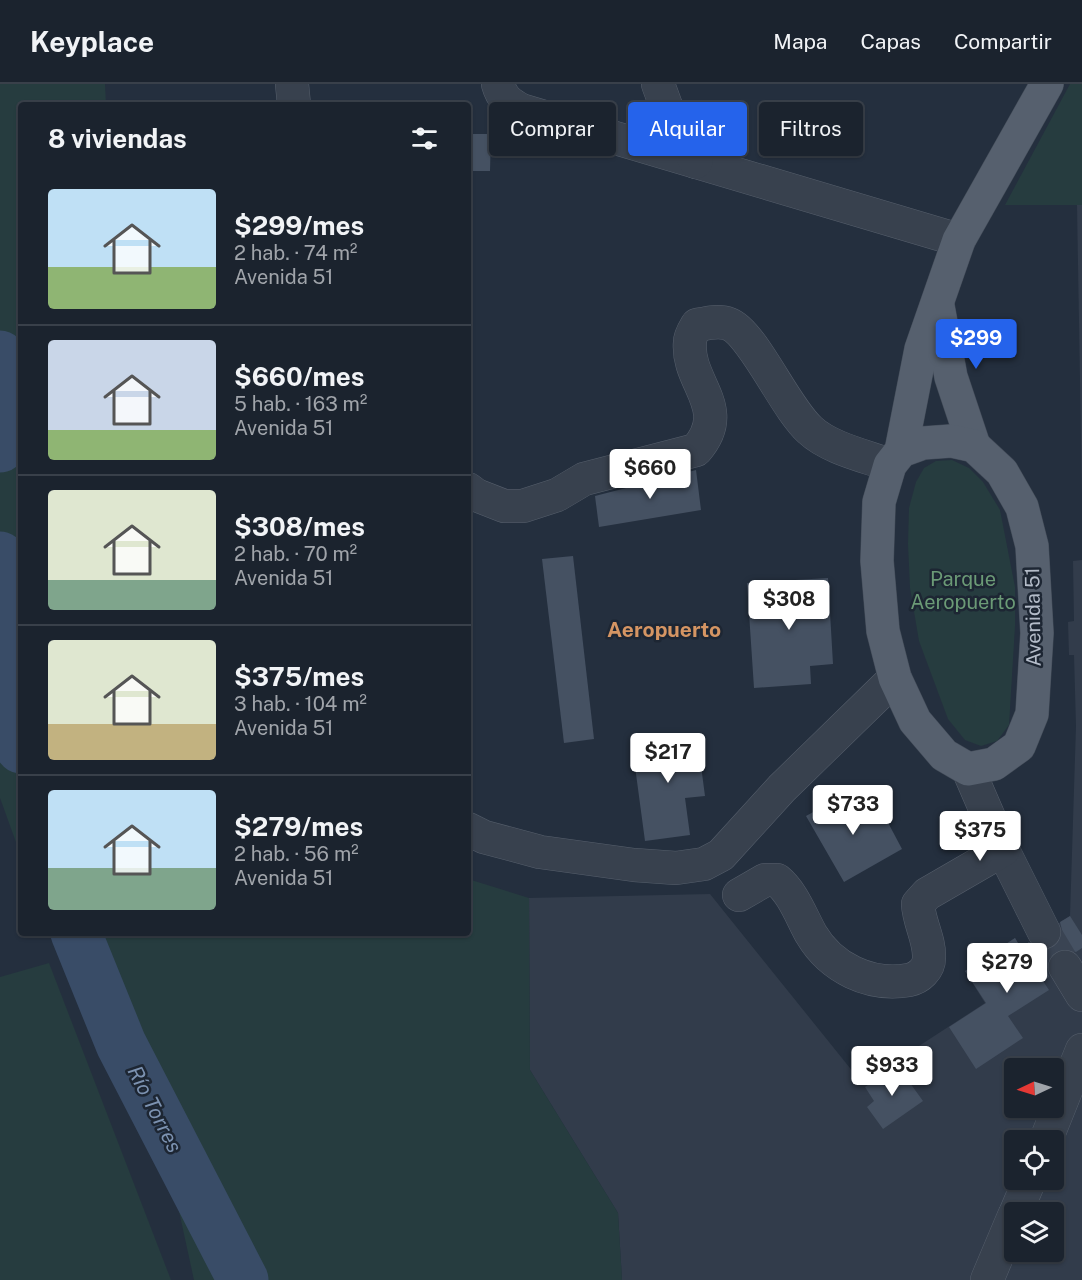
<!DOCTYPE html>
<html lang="es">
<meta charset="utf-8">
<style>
body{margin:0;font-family:"Public Sans",sans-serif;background:#282f3a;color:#f1f3f6;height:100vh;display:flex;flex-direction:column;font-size:22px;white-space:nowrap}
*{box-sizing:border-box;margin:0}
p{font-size:20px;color:#a0a4aa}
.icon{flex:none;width:33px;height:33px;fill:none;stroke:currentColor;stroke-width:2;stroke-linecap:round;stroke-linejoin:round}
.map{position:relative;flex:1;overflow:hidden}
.drawer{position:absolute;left:18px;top:18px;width:453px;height:834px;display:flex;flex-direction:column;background:#1b232e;border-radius:6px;box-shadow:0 2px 4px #0004,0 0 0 2px #39404a}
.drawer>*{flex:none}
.banner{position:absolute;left:489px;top:18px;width:502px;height:54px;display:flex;gap:12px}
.needle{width:39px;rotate:266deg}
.fabs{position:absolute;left:1004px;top:974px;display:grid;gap:12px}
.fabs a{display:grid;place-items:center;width:60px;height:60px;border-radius:6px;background:#1b232e;box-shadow:0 2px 4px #0004,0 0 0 2px #39404a;font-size:30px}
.price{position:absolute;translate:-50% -51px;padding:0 14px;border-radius:6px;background:#fff;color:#222;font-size:20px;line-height:39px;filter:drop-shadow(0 2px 3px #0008)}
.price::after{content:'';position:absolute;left:50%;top:36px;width:18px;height:14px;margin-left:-9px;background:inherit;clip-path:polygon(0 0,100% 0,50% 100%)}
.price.current{background:#2563eb;color:#fff}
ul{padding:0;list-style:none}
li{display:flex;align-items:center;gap:18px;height:150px;padding:0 30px}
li+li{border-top:2px solid #39404a}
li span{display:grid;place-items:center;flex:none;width:168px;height:120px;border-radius:6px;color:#555}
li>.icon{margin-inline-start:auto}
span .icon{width:72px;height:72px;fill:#fffc;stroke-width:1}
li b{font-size:26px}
h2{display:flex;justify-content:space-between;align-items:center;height:72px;padding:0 30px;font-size:26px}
.chip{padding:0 21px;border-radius:6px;background:#1b232e;box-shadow:0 2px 4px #0004,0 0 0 2px #39404a;font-size:21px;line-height:54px}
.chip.current{background:#2563eb;color:#fff}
header{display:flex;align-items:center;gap:36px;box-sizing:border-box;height:84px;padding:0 30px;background:#1b232e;border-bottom:2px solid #39404a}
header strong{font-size:28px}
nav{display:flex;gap:33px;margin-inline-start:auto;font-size:21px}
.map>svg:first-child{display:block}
.airport{fill:#323c4b;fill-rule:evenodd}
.green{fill:#263c3f}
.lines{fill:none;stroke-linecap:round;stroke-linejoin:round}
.river{stroke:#394c67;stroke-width:51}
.building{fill:#455162}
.minor-tunnel{stroke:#3a4453;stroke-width:33;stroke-dasharray:33 16;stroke-linecap:butt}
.minor-casing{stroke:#565f6c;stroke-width:34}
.major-casing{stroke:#414a57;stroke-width:34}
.minor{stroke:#38414e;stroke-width:33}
.major{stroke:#56606e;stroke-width:33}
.labels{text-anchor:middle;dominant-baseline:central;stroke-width:5;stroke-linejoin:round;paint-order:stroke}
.park-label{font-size:20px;fill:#6b9a76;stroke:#1d2633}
.street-label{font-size:20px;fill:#b4bcc9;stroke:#1d2633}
.neighbourhood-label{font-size:21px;font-weight:bold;fill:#d59563;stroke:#1d2633}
.water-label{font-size:21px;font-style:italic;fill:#7c92b1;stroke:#1d2633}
</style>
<header>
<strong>Keyplace</strong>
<nav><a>Mapa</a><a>Capas</a><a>Compartir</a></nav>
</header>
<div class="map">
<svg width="1082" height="1196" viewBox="0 0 1082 1196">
<rect width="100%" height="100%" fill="#242f3e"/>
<g class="airport">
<path d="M1082,82v331l-5,-292z"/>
<path d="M1082,476v720h-460l-4,-67 -88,-143 -1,-172 181,-4 152,189 123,-80 -20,-32 50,-33 6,10 49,-32 6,-190 -2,-71h-5l-1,-33 6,-1 -1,-60zM1014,984h39v39h-39zM1014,1056h39v39h-39zM1014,1128h39v39h-39z"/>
</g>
<g class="green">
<path d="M0,0h105l1,21h-85v751l-21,-58z"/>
<path d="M1070,0h12v121h-77z"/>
<path d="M952,376l17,8 14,14 17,28 15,77v39l-6,99 -12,16 -16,5 -16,-6 -17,-21 -29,-78 -9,-53 -2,-44 1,-36 7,-26 8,-14 12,-7z"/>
<path d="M468,795l61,19 1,172 88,143 4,67h-428l-17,-78 -121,-269h412z"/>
<path d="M49,879l122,317h-171v-303z"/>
</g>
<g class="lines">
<g class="river">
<path d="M0,272l9,9 -9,82"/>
<path d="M0,473l13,160 8,31"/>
<path d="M76,849l45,111 122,236"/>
</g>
</g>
<g class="building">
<path d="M468,50h23l-1,37h-22z"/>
<path d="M696,386l5,40 -102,17 -4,-31z"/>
<path d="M573,472l21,183 -30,4 -22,-184z"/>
<path d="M828,494l5,86 -23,2 1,18 -57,4 -7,-105z"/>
<path d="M697,651l8,61 -20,2 5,37 -45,6 -13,-97z"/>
<path d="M844,711l7,11 13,-7 12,23 9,-5 17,32 -58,33 -38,-66z"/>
<path d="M1070,832l12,19v13l-6,4 -12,-4 -8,3 -7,7 -3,10 3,9 -6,4 6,9 -41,26 15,22 -47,31 -27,-42 37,-24 -21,-32 50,-33 6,10 8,-6 5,6 8,3 11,-3 7,-6 3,-8 -3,-12z"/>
<path d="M897,981l26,36 -40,28 -16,-22 7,-6 -9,-14z"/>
</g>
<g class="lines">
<path class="minor-tunnel" d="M1044,848l21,35"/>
<defs>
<g id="minor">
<path d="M292,0l2,21"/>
<path d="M498,0c4,14 10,19 23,26l438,130"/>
<path d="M658,0l8,22 30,56"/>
<path d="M468,405l8,6 28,11h19l34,-11 27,-16 112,-29c37,-42 -10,-67 -6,-108 0,-6 4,-12 7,-17 10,-2 22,-5 32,-1 24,9 56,84 81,106 19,18 55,26 80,35"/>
<path d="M968,685l35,81 41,82"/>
<path d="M468,745l16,8 56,15 94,13 42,3 28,-4 17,-9 61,-67 113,-110"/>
<path d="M739,811l26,-15h12c16,13 24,36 34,54 20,34 59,53 98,46 10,-2 20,-11 20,-22 1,-18 -10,-35 -11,-54l9,-10 76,-44"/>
<path d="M1065,883l17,28"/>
<path d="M1046,1056l36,-90"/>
<path d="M1016,1128l14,-33"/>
<path d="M987,1196l27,-64"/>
</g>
<g id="major">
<path d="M938,222l13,71 23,69"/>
<path d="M901,367l22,-8 28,-2 23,5 28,26 20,35 10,39 5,87 -5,81 -13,32 -25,18 -26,5 -24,-14 -29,-34 -20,-43 -12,-47 -6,-70 2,-59 11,-37 11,-14 20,-102 38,-109 88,-156"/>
</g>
</defs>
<use href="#minor" class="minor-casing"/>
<use href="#major" class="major-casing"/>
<use href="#minor" class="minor"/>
<use href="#major" class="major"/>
</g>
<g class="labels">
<g class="park-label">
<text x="963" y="495">Parque<tspan x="963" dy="23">Aeropuerto</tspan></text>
</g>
<g class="street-label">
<text transform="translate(1033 533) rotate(-91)">Avenida 51</text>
</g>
<g class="neighbourhood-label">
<text x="664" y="545">Aeropuerto</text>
</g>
<g class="water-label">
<text transform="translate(155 1025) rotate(63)">Río Torres</text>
</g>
</g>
</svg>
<div class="fabs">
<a><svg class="needle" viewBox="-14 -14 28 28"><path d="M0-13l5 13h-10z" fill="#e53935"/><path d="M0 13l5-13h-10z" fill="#a0a4aa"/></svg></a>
<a><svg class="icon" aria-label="locate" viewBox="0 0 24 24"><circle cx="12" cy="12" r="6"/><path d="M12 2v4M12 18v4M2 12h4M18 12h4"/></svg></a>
<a><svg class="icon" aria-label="layers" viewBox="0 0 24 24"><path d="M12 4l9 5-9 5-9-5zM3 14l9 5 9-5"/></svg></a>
</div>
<b class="price current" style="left:976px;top:286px">$299</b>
<b class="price" style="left:650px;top:416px">$660</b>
<b class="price" style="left:789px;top:547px">$308</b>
<b class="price" style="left:668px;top:700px">$217</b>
<b class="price" style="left:853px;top:752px">$733</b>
<b class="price" style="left:980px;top:778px">$375</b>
<b class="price" style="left:1007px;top:910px">$279</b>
<b class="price" style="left:892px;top:1013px">$933</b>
<div class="banner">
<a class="chip">Comprar</a>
<a class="chip current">Alquilar</a>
<a class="chip">Filtros</a>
</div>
<section class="drawer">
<h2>8 viviendas<svg class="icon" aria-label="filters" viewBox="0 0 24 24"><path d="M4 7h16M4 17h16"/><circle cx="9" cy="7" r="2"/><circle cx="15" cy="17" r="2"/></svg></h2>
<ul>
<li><span style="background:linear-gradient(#bfe0f5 65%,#8fb573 0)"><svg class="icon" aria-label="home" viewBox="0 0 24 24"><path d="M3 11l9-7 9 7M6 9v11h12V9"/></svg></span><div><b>$299/mes</b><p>2 hab. · 74 m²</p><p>Avenida 51</p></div></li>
<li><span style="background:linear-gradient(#c9d6e8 75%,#8fb573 0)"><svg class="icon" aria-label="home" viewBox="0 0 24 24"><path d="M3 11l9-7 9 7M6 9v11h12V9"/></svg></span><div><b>$660/mes</b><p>5 hab. · 163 m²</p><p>Avenida 51</p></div></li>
<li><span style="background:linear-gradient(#dfe7d0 75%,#7fa58c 0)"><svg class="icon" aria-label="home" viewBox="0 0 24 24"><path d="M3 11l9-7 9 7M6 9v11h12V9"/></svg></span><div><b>$308/mes</b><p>2 hab. · 70 m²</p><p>Avenida 51</p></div></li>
<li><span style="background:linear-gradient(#dfe7d0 70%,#c2b280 0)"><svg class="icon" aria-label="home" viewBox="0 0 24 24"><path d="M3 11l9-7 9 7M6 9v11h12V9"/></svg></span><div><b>$375/mes</b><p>3 hab. · 104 m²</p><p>Avenida 51</p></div></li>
<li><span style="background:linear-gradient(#bfe0f5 65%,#7fa58c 0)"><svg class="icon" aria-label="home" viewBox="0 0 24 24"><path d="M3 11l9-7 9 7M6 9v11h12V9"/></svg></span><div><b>$279/mes</b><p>2 hab. · 56 m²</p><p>Avenida 51</p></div></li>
</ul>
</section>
</div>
